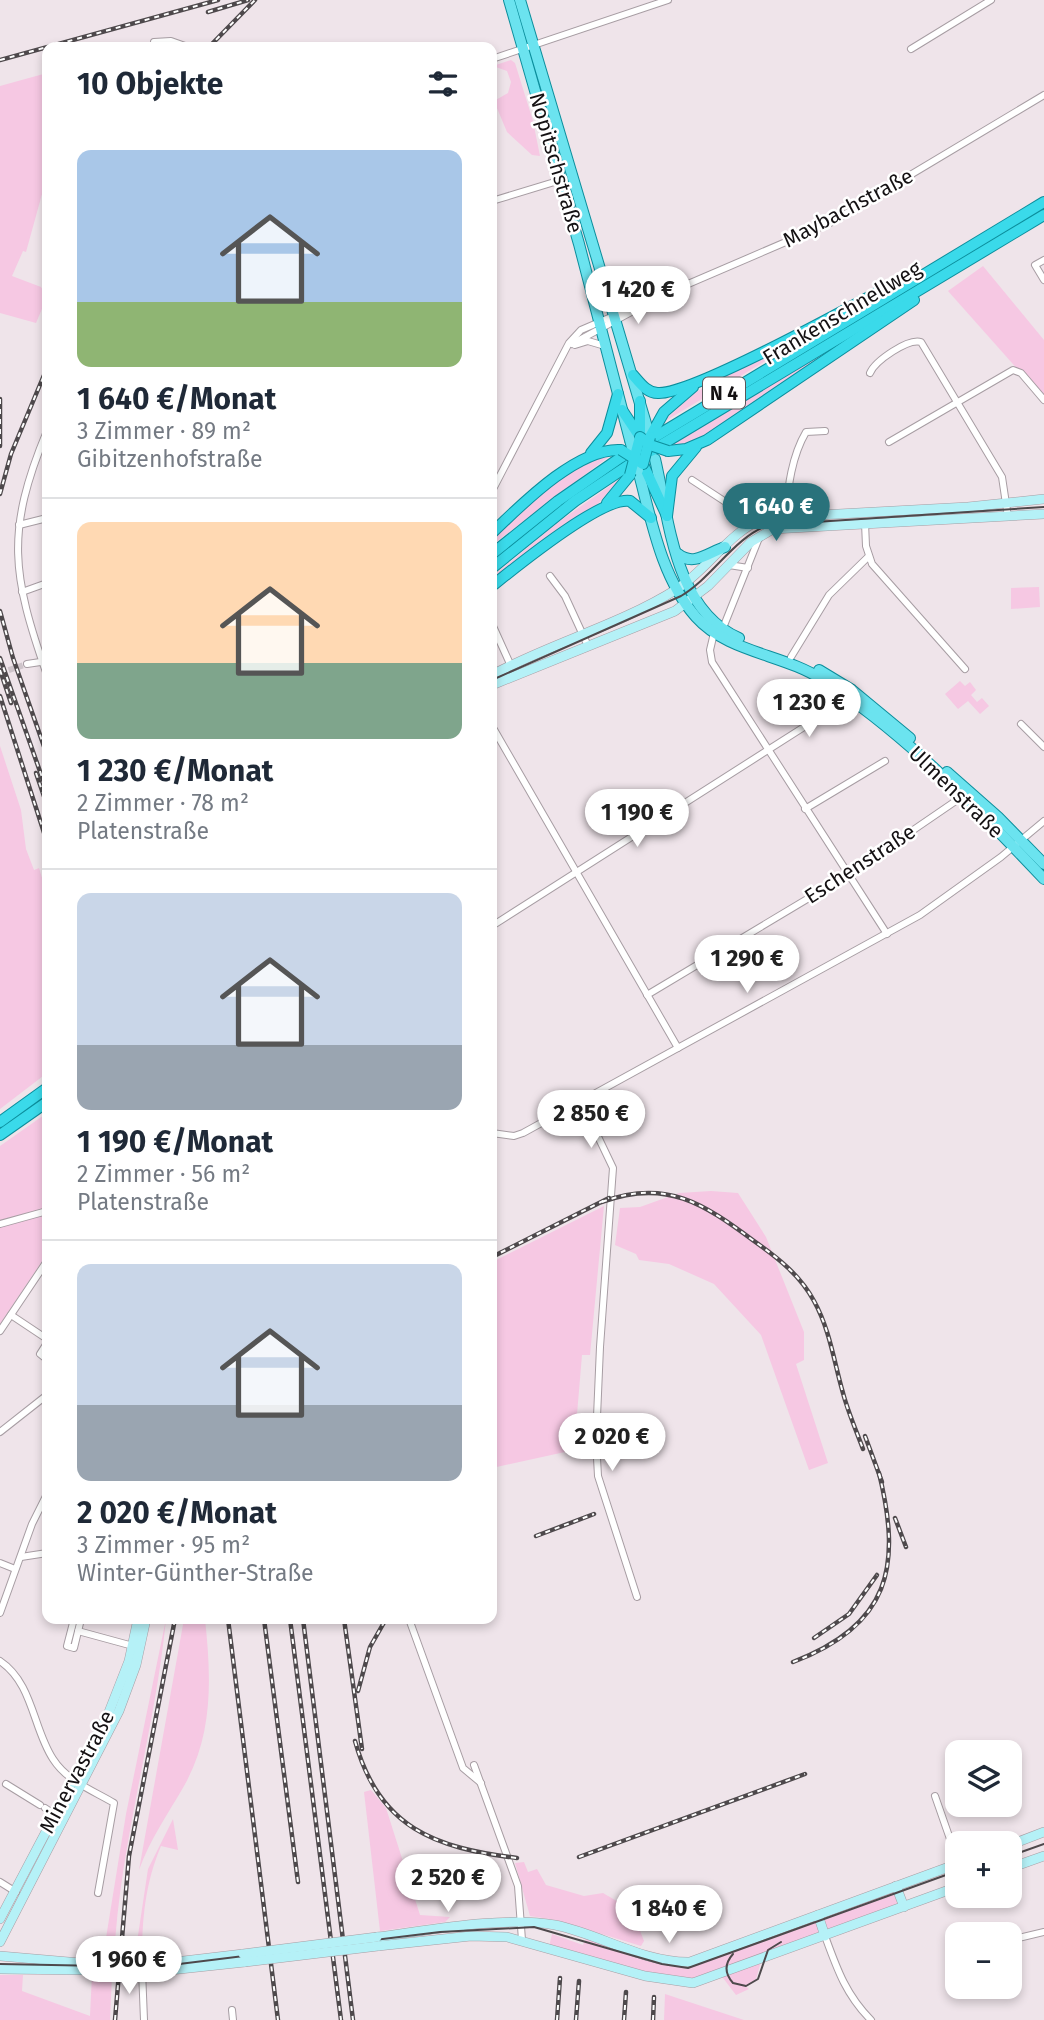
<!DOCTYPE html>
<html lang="de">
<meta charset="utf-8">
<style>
body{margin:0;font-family:"Fira Sans",sans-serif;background:#f6f6f7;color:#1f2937;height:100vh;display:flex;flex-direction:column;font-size:26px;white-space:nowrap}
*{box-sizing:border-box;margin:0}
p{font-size:23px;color:#747a83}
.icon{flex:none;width:38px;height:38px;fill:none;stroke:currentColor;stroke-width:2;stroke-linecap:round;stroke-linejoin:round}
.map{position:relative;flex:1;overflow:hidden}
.sheet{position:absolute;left:42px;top:42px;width:455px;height:1582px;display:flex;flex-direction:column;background:#fff;border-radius:14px;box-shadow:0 4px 10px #0003}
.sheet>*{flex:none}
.tools{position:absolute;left:945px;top:1740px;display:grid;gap:14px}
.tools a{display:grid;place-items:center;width:77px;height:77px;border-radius:14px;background:#fff;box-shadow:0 4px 10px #0003;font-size:35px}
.price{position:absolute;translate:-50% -60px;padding:0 16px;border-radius:24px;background:#fff;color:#222;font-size:23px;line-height:46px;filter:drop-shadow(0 2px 4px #0008)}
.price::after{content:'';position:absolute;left:50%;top:42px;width:21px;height:16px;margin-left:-10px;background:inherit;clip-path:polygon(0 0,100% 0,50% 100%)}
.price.active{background:#29727b;color:#fff}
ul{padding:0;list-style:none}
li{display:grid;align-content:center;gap:14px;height:371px;padding:0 35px}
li+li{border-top:2px solid #e0e1e3}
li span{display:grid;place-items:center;height:217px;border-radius:14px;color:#555}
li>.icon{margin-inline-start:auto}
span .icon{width:126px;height:126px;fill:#fffc;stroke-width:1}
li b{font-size:30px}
h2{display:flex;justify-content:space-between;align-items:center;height:84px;padding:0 35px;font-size:30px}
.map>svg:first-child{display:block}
.green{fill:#f6c8e3}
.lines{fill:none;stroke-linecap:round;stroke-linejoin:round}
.minor-tunnel{stroke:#cec4ca;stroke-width:6;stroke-dasharray:6 3;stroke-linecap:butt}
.minor-casing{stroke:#a79da3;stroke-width:8}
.secondary-casing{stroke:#a79da3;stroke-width:10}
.primary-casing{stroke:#0c8e9c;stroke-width:12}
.trunk-casing{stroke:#0c8e9c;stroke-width:12}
.minor{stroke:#fff;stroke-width:6}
.secondary{stroke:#b5f1f7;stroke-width:9}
.primary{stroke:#6be3ef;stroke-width:10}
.trunk{stroke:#3adaea;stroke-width:10}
.tram{stroke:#4e494c;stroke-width:2}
.rail-casing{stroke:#4e494c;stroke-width:4.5}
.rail{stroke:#fff;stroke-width:2;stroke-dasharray:5;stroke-linecap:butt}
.secondary-bridge-casing{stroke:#a79da3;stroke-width:10;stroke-linecap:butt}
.primary-bridge-casing{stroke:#0c8e9c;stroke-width:12;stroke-linecap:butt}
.trunk-bridge-casing{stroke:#0c8e9c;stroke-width:12;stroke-linecap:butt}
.secondary-bridge{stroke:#b5f1f7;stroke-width:9}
.primary-bridge{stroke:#6be3ef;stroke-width:10}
.trunk-bridge{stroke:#3adaea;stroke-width:10}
.labels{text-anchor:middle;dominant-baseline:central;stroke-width:5;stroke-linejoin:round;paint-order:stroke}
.shield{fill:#fff;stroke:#5a585a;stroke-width:2}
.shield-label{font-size:19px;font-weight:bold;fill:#141113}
.street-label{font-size:21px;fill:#141113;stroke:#fff}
</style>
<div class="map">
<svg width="1044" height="2020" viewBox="0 0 1044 2020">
<rect width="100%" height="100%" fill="#efe4ea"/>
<g class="green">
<path d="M511,60l4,3 18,58 7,35 -8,-1 -25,-23 -13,-31 14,-8 3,-11 -4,-11 -14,-5z"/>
<path d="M47,73v103l-21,76 -3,-1 -11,25 29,11 6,10 -11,26 -36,-10v-227z"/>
<path d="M983,266l61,74v59l-96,-108z"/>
<path d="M839,317l-177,106 32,-30z"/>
<path d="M852,336l-119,83 -43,26h-19z"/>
<path d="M611,455l-119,90v-8c33,-31 74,-74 119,-82z"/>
<path d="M621,478l-24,27 -105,77v-5l65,-54z"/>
<path d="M1039,587l1,20 -29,2v-21z"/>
<path d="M960,681l5,5 5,-4 6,8 -5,5 6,7 5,-4 7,8 -9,8 -12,-13 -10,8 -13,-15z"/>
<path d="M0,746l21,64 5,39 8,21 5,-2 8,26v179l-47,36z"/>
<path d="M47,1113v141l-47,70v-178z"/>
<path d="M711,1191l27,2 28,44 38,95v28l-8,4 32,99 -19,7 -48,-135 -47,-51 -45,-20 -30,-4 -3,-6 -21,-9 5,-37 20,-1 39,-14z"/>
<path d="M604,1206l-14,149h-8l-8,95 -82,18v-206z"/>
<path d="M166,1619c-11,114 -47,226 -52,341h-9l1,-16 -8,-1v-5h8l20,-124z"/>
<path d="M184,1619h21c6,57 9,114 -21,167 -16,28 -34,53 -45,84z"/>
<path d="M371,1790l15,18 34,107 30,2 -5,5 -65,9 -16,-139z"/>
<path d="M173,1819l5,31 -17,-4c-16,38 -19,73 -19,115l-8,1 14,-93z"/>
<path d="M524,1862l4,10 9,-3 9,16 38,11 19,-3 29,17 12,31 -3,5 -85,-26 -26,-4 -15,-53z"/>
<path d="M893,1890l5,16 -136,52 -6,21 -11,7 4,3 -13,6 -16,-21c-55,17 -118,-13 -171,-27l3,-13 31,11 3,-7 93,26z"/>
<path d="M92,1974l20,2 -2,44h-110v-45h23l-1,16 68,25z"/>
<path d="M665,1994l79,26h-80z"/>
</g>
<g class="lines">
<path class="minor-tunnel" d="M0,673l27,-9"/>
<defs>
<g id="minor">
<path d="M154,42l17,-1 17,6"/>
<path d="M911,49l80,-49"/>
<path d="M492,59l176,-59"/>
<path d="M492,201l69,-21"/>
<path d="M1044,260l-9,5 9,15"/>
<path d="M572,344l72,-39"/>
<path d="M575,345l13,-4 17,5"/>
<path d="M870,373c5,-12 38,-35 51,-31l81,135 6,40"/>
<path d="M47,431c-42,101 -35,144 0,244"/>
<path d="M889,442l124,-72 8,3 23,27"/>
<path d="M692,480l55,36 6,7"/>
<path d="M492,491l77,-148 12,-13 249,-107 214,-128"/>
<path d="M788,514c-2,-25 5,-60 18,-82l19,-1"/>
<path d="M865,523l1,23 6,18 93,105"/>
<path d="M19,525l28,-7"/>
<path d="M729,565l19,3"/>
<path d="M550,576l15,20 23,50"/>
<path d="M22,592l25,-9"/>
<path d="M492,624l19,42"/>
<path d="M723,628l36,-90"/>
<path d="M714,633l-4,17 2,12 175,272"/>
<path d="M791,657l38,-62 39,-38"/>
<path d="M27,664l20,-3"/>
<path d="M1021,724l23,23"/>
<path d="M492,726l186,322"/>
<path d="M805,809l80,-48"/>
<path d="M492,926l334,-213 5,-6"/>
<path d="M647,995l202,-121 114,-78"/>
<path d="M581,1101l32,67 -13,179 -4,93 2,36 39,121"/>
<path d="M492,1133l22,3 9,-3 397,-218 81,-58 43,-36"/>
<path d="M0,1224l47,-13"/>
<path d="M11,1315l36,24"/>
<path d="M0,1331l47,-70"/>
<path d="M45,1358l-5,-4 7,-11"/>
<path d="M0,1432l47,-37"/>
<path d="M21,1557l26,-4"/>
<path d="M0,1563l15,6"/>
<path d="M0,1613l32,-89 15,-30"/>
<path d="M74,1619l-7,27 7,2 7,-29"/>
<path d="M409,1619l54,149 18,15"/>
<path d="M78,1631l55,15"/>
<path d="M0,1661c33,22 33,68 53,98 14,22 39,31 61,44l-16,90"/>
<path d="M474,1765l44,121 4,54"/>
<path d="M6,1784l34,21"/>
<path d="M935,1796l22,63"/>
<path d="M45,1808l9,6"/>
<path d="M0,1882l16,10"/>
<path d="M825,1936c12,33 21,59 46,84"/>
<path d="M1010,1940l34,-8"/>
<path d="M142,1970l2,50"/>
<path d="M232,2010l1,10"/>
</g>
<g id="secondary">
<path d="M492,675c59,-32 128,-50 185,-86 32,-21 52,-57 87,-71l204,-11 76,-8"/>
<path d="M492,685l183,-74 33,-25 43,-44 22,-13 271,-15"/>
<path d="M1010,1845l34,-13"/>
<path d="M1010,1868l34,-12"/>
<path d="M896,1886l8,21"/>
<path d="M818,1915l7,21"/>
<path d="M0,1919l109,-207 20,-51 9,-42"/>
<path d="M377,1937c54,-7 124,-21 178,-12 45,9 88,38 135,37l267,-98"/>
<path d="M0,1942l119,-231 17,-46 10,-46"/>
<path d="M378,1946l93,-10 36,1 138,39 48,7 264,-96"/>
<path d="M0,1956l92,8"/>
<path d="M141,1966l102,-12"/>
<path d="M0,1969l161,2 84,-9"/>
</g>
<g id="primary">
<path d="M509,0l70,244 51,196"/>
<path d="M520,0l130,437"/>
<path d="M655,459c14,59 19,151 84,179"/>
<path d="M638,470c13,48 23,108 58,147 32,36 88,37 127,63 83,54 154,128 221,199"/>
<path d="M678,554c16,13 31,-2 47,-7"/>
<path d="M819,670l33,20 58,48"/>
<path d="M947,772l51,45 46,47"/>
</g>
<g id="trunk">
<path d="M633,375c7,8 14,18 25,18 34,2 196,-88 235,-109"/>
<path d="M622,410l18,27"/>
<path d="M640,437v-36"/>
<path d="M650,437l14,-25 29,-25"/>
<path d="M651,451l393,-236"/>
<path d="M668,451l18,-2 21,-9 207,-140"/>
<path d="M591,453l16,-20 11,-39"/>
<path d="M643,464l24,52"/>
<path d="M607,503l23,-28"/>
<path d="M667,516l5,-40 24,-29"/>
<path d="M492,533c29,-28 86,-86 129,-83"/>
<path d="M492,554l66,-53 62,-43 424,-256"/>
<path d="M492,568l83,-67 63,-42"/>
<path d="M492,586c24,-19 110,-90 138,-85l21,17"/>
<path d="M0,1122l47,-34"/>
<path d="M0,1135l47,-33"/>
</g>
</defs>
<use href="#minor" class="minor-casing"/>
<use href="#secondary" class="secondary-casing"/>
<use href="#primary" class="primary-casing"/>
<use href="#trunk" class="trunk-casing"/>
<use href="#minor" class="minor"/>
<use href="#secondary" class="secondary"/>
<use href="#primary" class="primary"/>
<use href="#trunk" class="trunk"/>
<g class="tram">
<path d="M492,680l189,-84c32,-19 53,-59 88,-71l275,-18"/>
<path d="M1010,1856l34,-12"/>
<path d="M733,1954c-8,9 -9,19 0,29l13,3 12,-7 10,-29 13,-8"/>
<path d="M0,1964l155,3 285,-35 94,-5 128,37 26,4 269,-97"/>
</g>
<defs>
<g id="rail">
<path d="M208,12l40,-12"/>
<path d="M209,47l46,-47"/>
<path d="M0,60l218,-60"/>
<path d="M0,399v47"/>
<path d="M0,494l11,-40 36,-86"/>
<path d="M0,611l13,47 34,97"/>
<path d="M0,658l43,122"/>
<path d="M0,670l11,33"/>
<path d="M0,696l47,146"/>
<path d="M36,773l11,32"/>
<path d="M602,1202c64,-24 102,2 152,39 24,17 46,34 60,60 16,29 20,61 29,92 5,19 13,37 20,56"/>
<path d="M492,1257l117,-59"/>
<path d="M865,1436l17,46"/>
<path d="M895,1518l11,29"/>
<path d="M536,1536l58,-22"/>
<path d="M228,1619l50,401"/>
<path d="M264,1619l34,263"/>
<path d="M290,1619l51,401"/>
<path d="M303,1619l50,401"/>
<path d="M344,1619l18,130"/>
<path d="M814,1638l35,-24 28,-39"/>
<path d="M793,1662c97,-37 109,-95 86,-189"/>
<path d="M358,1691l12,-44 16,-28"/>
<path d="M355,1741c24,87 80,107 162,117"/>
<path d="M579,1857l226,-83"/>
<path d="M115,2020l14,-164 46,-237"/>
<path d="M557,2020l3,-42"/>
<path d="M576,2020l3,-39"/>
<path d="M624,2020l2,-28"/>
<path d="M653,2020l1,-23"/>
</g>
</defs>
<use href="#rail" class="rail-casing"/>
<use href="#rail" class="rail"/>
<defs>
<g id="secondary-bridge">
<path d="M243,1954l134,-17"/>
<path d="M245,1962l133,-16"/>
</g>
<path id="primary-bridge" d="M630,440l8,30"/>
<g id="trunk-bridge">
<path d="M653,446l15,5"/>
<path d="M621,450l22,14 7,-27"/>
<path d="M630,475l10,-38 8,6"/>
</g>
</defs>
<use href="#secondary-bridge" class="secondary-bridge-casing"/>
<use href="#primary-bridge" class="primary-bridge-casing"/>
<use href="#trunk-bridge" class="trunk-bridge-casing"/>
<use href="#secondary-bridge" class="secondary-bridge"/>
<use href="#primary-bridge" class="primary-bridge"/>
<use href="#trunk-bridge" class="trunk-bridge"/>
</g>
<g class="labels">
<rect class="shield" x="703" y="377.5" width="42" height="31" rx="5"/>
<g class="shield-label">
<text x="724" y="393">N 4</text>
</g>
<g class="street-label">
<text transform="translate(556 163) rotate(74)">Nopitschstraße</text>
<text transform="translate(848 208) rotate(-28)">Maybachstraße</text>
<text transform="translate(842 313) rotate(-31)">Frankenschnellweg</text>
<text transform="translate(956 792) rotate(44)">Ulmenstraße</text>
<text transform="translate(860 864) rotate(-33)">Eschenstraße</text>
<text transform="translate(77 1772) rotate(-62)">Minervastraße</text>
</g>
</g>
</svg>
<div class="tools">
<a><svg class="icon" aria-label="layers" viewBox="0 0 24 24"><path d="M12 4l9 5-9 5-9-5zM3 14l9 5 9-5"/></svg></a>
<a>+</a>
<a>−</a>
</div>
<b class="price" style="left:638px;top:326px">1 420 €</b>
<b class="price active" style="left:776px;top:543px">1 640 €</b>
<b class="price" style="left:809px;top:739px">1 230 €</b>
<b class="price" style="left:637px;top:849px">1 190 €</b>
<b class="price" style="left:747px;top:995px">1 290 €</b>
<b class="price" style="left:591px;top:1150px">2 850 €</b>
<b class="price" style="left:612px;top:1473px">2 020 €</b>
<b class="price" style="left:448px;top:1914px">2 520 €</b>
<b class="price" style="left:669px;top:1945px">1 840 €</b>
<b class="price" style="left:129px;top:1996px">1 960 €</b>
<section class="sheet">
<h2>10 Objekte<svg class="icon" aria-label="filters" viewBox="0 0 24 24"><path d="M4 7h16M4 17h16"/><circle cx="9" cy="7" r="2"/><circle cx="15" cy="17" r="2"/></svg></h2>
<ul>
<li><span style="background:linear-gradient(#a9c7e8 70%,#8fb573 0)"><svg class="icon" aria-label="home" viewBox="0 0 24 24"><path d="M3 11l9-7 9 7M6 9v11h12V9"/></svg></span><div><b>1 640 €/Monat</b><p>3 Zimmer · 89 m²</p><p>Gibitzenhofstraße</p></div></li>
<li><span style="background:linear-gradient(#ffd9b3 65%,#7fa58c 0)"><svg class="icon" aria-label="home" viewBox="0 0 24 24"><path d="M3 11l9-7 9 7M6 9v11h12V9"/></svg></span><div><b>1 230 €/Monat</b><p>2 Zimmer · 78 m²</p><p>Platenstraße</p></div></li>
<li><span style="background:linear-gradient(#c9d6e8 70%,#9aa5b1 0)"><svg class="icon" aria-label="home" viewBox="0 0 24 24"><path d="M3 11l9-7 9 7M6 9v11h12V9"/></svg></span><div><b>1 190 €/Monat</b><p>2 Zimmer · 56 m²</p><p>Platenstraße</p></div></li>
<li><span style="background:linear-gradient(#c9d6e8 65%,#9aa5b1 0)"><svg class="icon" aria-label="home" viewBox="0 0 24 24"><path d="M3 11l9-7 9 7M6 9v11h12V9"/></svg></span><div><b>2 020 €/Monat</b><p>3 Zimmer · 95 m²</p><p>Winter-Günther-Straße</p></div></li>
</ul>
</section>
</div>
